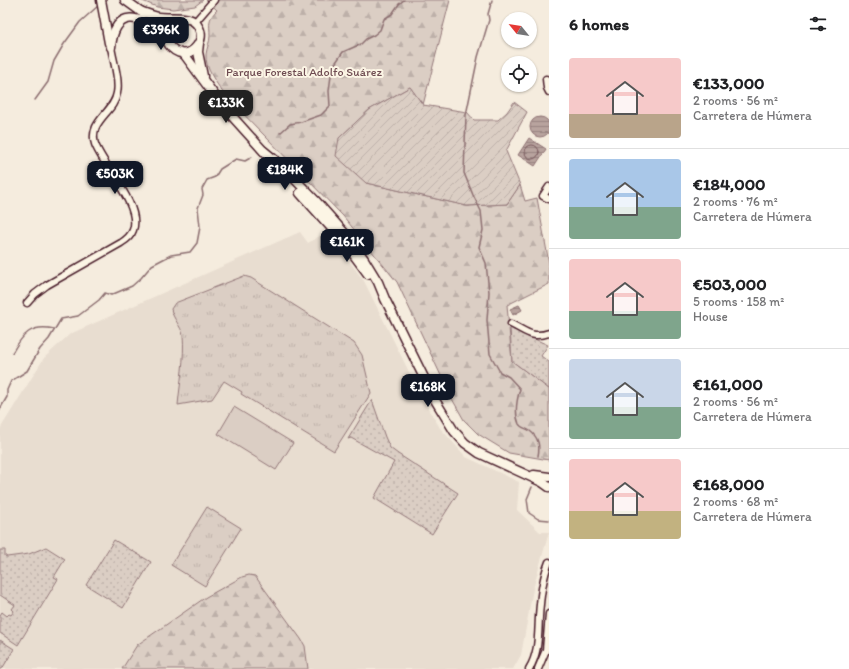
<!DOCTYPE html>
<meta charset="utf-8">
<style>
body{margin:0;font-family:Itim,sans-serif;background:#f2f2f2;color:#202124;height:100vh;display:flex;flex-direction:column;font-size:15px;white-space:nowrap}
*{box-sizing:border-box;margin:0}
p{font-size:13px;color:#757577}
.icon{flex:none;width:22px;height:22px;fill:none;stroke:currentColor;stroke-width:2;stroke-linecap:round;stroke-linejoin:round}
.map{position:relative;flex:1;overflow:hidden}
.drawer{display:flex;flex-direction:column;background:#fff;width:300px}
.drawer>*{flex:none}
.needle{width:26px;rotate:300deg}
.controls{position:absolute;left:501px;top:12px;display:grid;gap:8px}
.controls a{display:grid;place-items:center;width:36px;height:36px;border-radius:50%;background:#fff;box-shadow:0 1px 3px #0004;font-size:20px}
.price{position:absolute;translate:-50% -34px;padding:0 9px;border-radius:8px;background:#111827;color:#fff;font-size:13px;line-height:26px;filter:drop-shadow(0 1px 2px #0008)}
.price::after{content:'';position:absolute;left:50%;top:24px;width:12px;height:9px;margin-left:-6px;background:inherit;clip-path:polygon(0 0,100% 0,50% 100%)}
.price.active{background:#222;color:#fff}
ul{padding:0;list-style:none}
li{display:flex;align-items:center;gap:12px;height:100px;padding:0 20px}
li+li{border-top:1px solid #e0e0e0}
li span{display:grid;place-items:center;flex:none;width:112px;height:80px;border-radius:4px;color:#555}
li>.icon{margin-inline-start:auto}
span .icon{width:48px;height:48px;fill:#fffc;stroke-width:1}
li b{font-size:17px}
h2{display:flex;justify-content:space-between;align-items:center;height:48px;padding:0 20px;font-size:17px}
main{display:flex;flex:1;min-height:0}
.map>svg:first-child{display:block}
.built{fill:#e8ddd0}
.grass{fill:url(#grass-tufts);stroke:#927678}
.forest{fill:url(#forest-firs);stroke:#927678}
.park{fill:url(#park-dots);stroke:#927678}
.garden{fill:url(#garden-furrows);stroke:#927678}
.pitch{fill:#dbcec4;stroke:#927678}
.water{fill:url(#water-rules);stroke:#8c6e70}
.lines{fill:none;stroke-linecap:round;stroke-linejoin:round}
.shore{stroke:#765459;stroke-width:1}
.stream{stroke:#8c6e70;stroke-width:1.5}
.minor-casing{stroke:#4a1f2b;stroke-width:9}
.major-casing{stroke:#4a1f2b;stroke-width:11}
.minor{stroke:#fcf5e5;stroke-width:6}
.major{stroke:#fcf5e5;stroke-width:8}
.labels{text-anchor:middle;dominant-baseline:central;stroke-width:4;stroke-linejoin:round;paint-order:stroke}
.park-label{font-size:12px;fill:#6e4b51;stroke:#fcf5e5}
</style>
<main>
<div class="map">
<svg width="549" height="669" viewBox="0 0 549 669">
<defs>
<pattern id="grass-tufts" width="24" height="20" patternUnits="userSpaceOnUse"><rect width="24" height="20" fill="#dbcec4"/><path d="M3 7l-1-3M5 7V3M7 7l1-3M15 17l-1-3M17 17v-4M19 17l1-3" fill="none" stroke="#bdb0a9"/></pattern>
<pattern id="forest-firs" width="22" height="20" patternUnits="userSpaceOnUse"><rect width="22" height="20" fill="#dbcec4"/><path d="M5 1l3.5 6h-7zM16 11l3.5 6h-7z" fill="#bdb0a9"/></pattern>
<pattern id="park-dots" width="8" height="8" patternUnits="userSpaceOnUse"><rect width="8" height="8" fill="#dbcec4"/><path d="M2 2h.1M6 6h.1" fill="none" stroke="#bdb0a9" stroke-width="1.8" stroke-linecap="round"/></pattern>
<pattern id="garden-furrows" width="10" height="10" patternUnits="userSpaceOnUse"><rect width="10" height="10" fill="#dbcec4"/><path d="M-1 1l2-2M0 10L10 0M9 11l2-2" fill="none" stroke="#bdb0a9"/></pattern>
<pattern id="water-rules" width="6" height="5" patternUnits="userSpaceOnUse"><rect width="6" height="5" fill="#b8a39e"/><path d="M0 2.5h6" fill="none" stroke="#988481"/></pattern>
</defs>
<rect width="100%" height="100%" fill="#f5ecde"/>
<filter id="ink" filterUnits="userSpaceOnUse"><feTurbulence type="fractalNoise" baseFrequency=".025" numOctaves="2"/><feDisplacementMap in="SourceGraphic" scale="8" xChannelSelector="R" yChannelSelector="G"/><feConvolveMatrix kernelMatrix="1 2 1 2 8 2 1 2 1" color-interpolation-filters="sRGB"/></filter>
<g filter="url(#ink)">
<path class="built" d="M300,232l8,11 12,-7 8,1 6,4 30,40 56,113 20,34 26,29 53,25 -2,28 23,22h9l-16,57 -12,66 -8,14h-513v-240l44,-71 26,-24z"/>
<g class="grass">
<path d="M244,276l7,2 103,65 8,12 9,38 -37,58 -93,-57 1,-2 -18,-11 -12,18 -34,6c2,-22 7,-47 5,-70 -2,-9 -10,-16 -12,-26l4,-6z"/>
<path d="M207,507l34,21 -36,58 -34,-21z"/>
</g>
<g class="forest">
<path d="M140,0h63l-8,6 -22,3 -16,-2z"/>
<path d="M206,0h244l-27,105 -13,-18 -41,23 -30,28 27,45 101,23 40,-2 13,-19 5,16 12,-3 12,65v21l-42,21 5,56 37,28v71l-40,-7 -31,-19 -14,-14 -13,-23 -54,-115 -54,-66 -119,-122c-8,-12 -19,-25 -18,-40 1,-7 4,-12 4,-18 0,-13 -3,-16 7,-26z"/>
<path d="M249,575l6,1 46,63 4,7 3,23h-186l15,-24 69,-48 36,-20z"/>
</g>
<g class="park">
<path d="M510,328l38,17 -7,11 8,6v27l-37,-28z"/>
<path d="M372,400l13,37 5,11 8,6 60,39 -26,41 -58,-36 20,-36 -43,-24 -3,1z"/>
<path d="M114,540l37,22 -28,46 -37,-23z"/>
<path d="M46,547l19,12 -11,18 4,2 -40,66 -18,-12v-18l2,-3 5,4 2,-2 2,1 3,-4 -2,-2 3,-4 -15,-10v-45h5v6l2,1 22,-3z"/>
<path d="M0,640l14,9 -12,20h-2z"/>
</g>
<path class="garden" d="M410,87l13,18 44,7 7,8h24l9,-8 7,-10 13,10 -21,39 14,34 -13,19 -40,2 -101,-23 -30,-27 3,-18 30,-28z"/>
<path class="pitch" d="M234,407l59,36 -17,27 -58,-36z"/>
<g class="water">
<circle cx="540" cy="127" r="10"/>
<path d="M529,138l17,11 -11,17 -17,-11z"/>
<path d="M519,305l3,5 -9,5 -3,-6z"/>
</g>
<g class="lines">
<circle class="shore" cx="532" cy="152" r="7"/>
<g class="stream">
<path d="M492,0l-4,14 1,6 -11,37 -12,58 -2,58 9,22 8,16 2,19 -4,17 7,16 3,29 -2,28 3,34 10,18 9,5 11,12c-3,10 -6,24 -1,35 2,4 7,4 11,7 9,7 10,15 8,25"/>
<path d="M35,100l13,-18 6,-21 10,-17 16,-22 18,-16"/>
<path d="M280,133l10,-9 11,-2 20,-7 9,-9 -1,-15 3,-23 11,-16 18,-8 5,-5 8,-4 6,-5 4,-11 8,-5 7,-10 5,-4"/>
<path d="M12,353c11,-19 19,-29 42,-24"/>
<path d="M0,409l7,-12v-7l4,-9 16,-10 13,-22 9,-10 12,-20 17,-3 21,-16 6,-7 6,2 21,-9 9,-8 11,-13 19,-10 19,-3 7,-9 3,-16 -2,-19 5,-13 -1,-6 5,-9 8,-3 5,-8 16,-10 9,2 7,-4"/>
<path d="M532,487l-5,12 2,14 9,6 11,1"/>
</g>
<defs>
<g id="minor">
<path d="M195,22l19,-22"/>
<path d="M546,79l1,9 2,4"/>
<path d="M549,187l-6,9 6,3"/>
<path d="M27,303l8,-9 12,-9 74,-42c5,-3 10,-7 12,-13 9,-24 -30,-64 -38,-86 -7,-23 19,-31 22,-51 3,-13 -4,-33 -6,-46"/>
<path d="M511,324c15,7 21,15 38,9"/>
<path d="M529,669c10,-16 9,-34 10,-52 1,-18 3,-37 10,-55"/>
<path d="M538,669l8,-19 3,-36"/>
</g>
<g id="major">
<path d="M101,0l8,43"/>
<path d="M125,0l18,13"/>
<path d="M140,11c6,2 12,5 18,6 13,2 35,-4 41,11 3,6 2,13 -2,18 -18,24 -50,-17 -17,-28"/>
<path d="M199,43l-1,9 5,24"/>
<path d="M111,47c4,-41 29,-30 55,-15"/>
<path d="M184,54l37,50 46,51"/>
<path d="M264,151l16,13 35,36 33,37 16,22 14,23 7,17 50,101 19,31 11,12 14,10 63,29 7,5"/>
<path d="M300,193l45,50 23,31"/>
<path d="M534,475l15,2"/>
</g>
</defs>
<use href="#minor" class="minor-casing"/>
<use href="#major" class="major-casing"/>
<use href="#minor" class="minor"/>
<use href="#major" class="major"/>
</g>
</g>
<g class="labels">
<g class="park-label">
<text x="304" y="72">Parque Forestal Adolfo Suárez</text>
</g>
</g>
</svg>
<div class="controls">
<a><svg class="needle" viewBox="-14 -14 28 28"><path d="M0-13l5 13h-10z" fill="#e53935"/><path d="M0 13l5-13h-10z" fill="#757577"/></svg></a>
<a><svg class="icon" aria-label="locate" viewBox="0 0 24 24"><circle cx="12" cy="12" r="6"/><path d="M12 2v4M12 18v4M2 12h4M18 12h4"/></svg></a>
</div>
<b class="price" style="left:161px;top:51px">€396K</b>
<b class="price active" style="left:226px;top:124px">€133K</b>
<b class="price" style="left:285px;top:191px">€184K</b>
<b class="price" style="left:115px;top:195px">€503K</b>
<b class="price" style="left:347px;top:263px">€161K</b>
<b class="price" style="left:428px;top:408px">€168K</b>
</div>
<section class="drawer">
<h2>6 homes<svg class="icon" aria-label="filters" viewBox="0 0 24 24"><path d="M4 7h16M4 17h16"/><circle cx="9" cy="7" r="2"/><circle cx="15" cy="17" r="2"/></svg></h2>
<ul>
<li><span style="background:linear-gradient(#f6c9c9 70%,#b9a48a 0)"><svg class="icon" aria-label="home" viewBox="0 0 24 24"><path d="M3 11l9-7 9 7M6 9v11h12V9"/></svg></span><div><b>€133,000</b><p>2 rooms · 56 m²</p><p>Carretera de Húmera</p></div></li>
<li><span style="background:linear-gradient(#a9c7e8 60%,#7fa58c 0)"><svg class="icon" aria-label="home" viewBox="0 0 24 24"><path d="M3 11l9-7 9 7M6 9v11h12V9"/></svg></span><div><b>€184,000</b><p>2 rooms · 76 m²</p><p>Carretera de Húmera</p></div></li>
<li><span style="background:linear-gradient(#f6c9c9 65%,#7fa58c 0)"><svg class="icon" aria-label="home" viewBox="0 0 24 24"><path d="M3 11l9-7 9 7M6 9v11h12V9"/></svg></span><div><b>€503,000</b><p>5 rooms · 158 m²</p><p>House</p></div></li>
<li><span style="background:linear-gradient(#c9d6e8 60%,#7fa58c 0)"><svg class="icon" aria-label="home" viewBox="0 0 24 24"><path d="M3 11l9-7 9 7M6 9v11h12V9"/></svg></span><div><b>€161,000</b><p>2 rooms · 56 m²</p><p>Carretera de Húmera</p></div></li>
<li><span style="background:linear-gradient(#f6c9c9 65%,#c2b280 0)"><svg class="icon" aria-label="home" viewBox="0 0 24 24"><path d="M3 11l9-7 9 7M6 9v11h12V9"/></svg></span><div><b>€168,000</b><p>2 rooms · 68 m²</p><p>Carretera de Húmera</p></div></li>
</ul>
</section>
</main>
